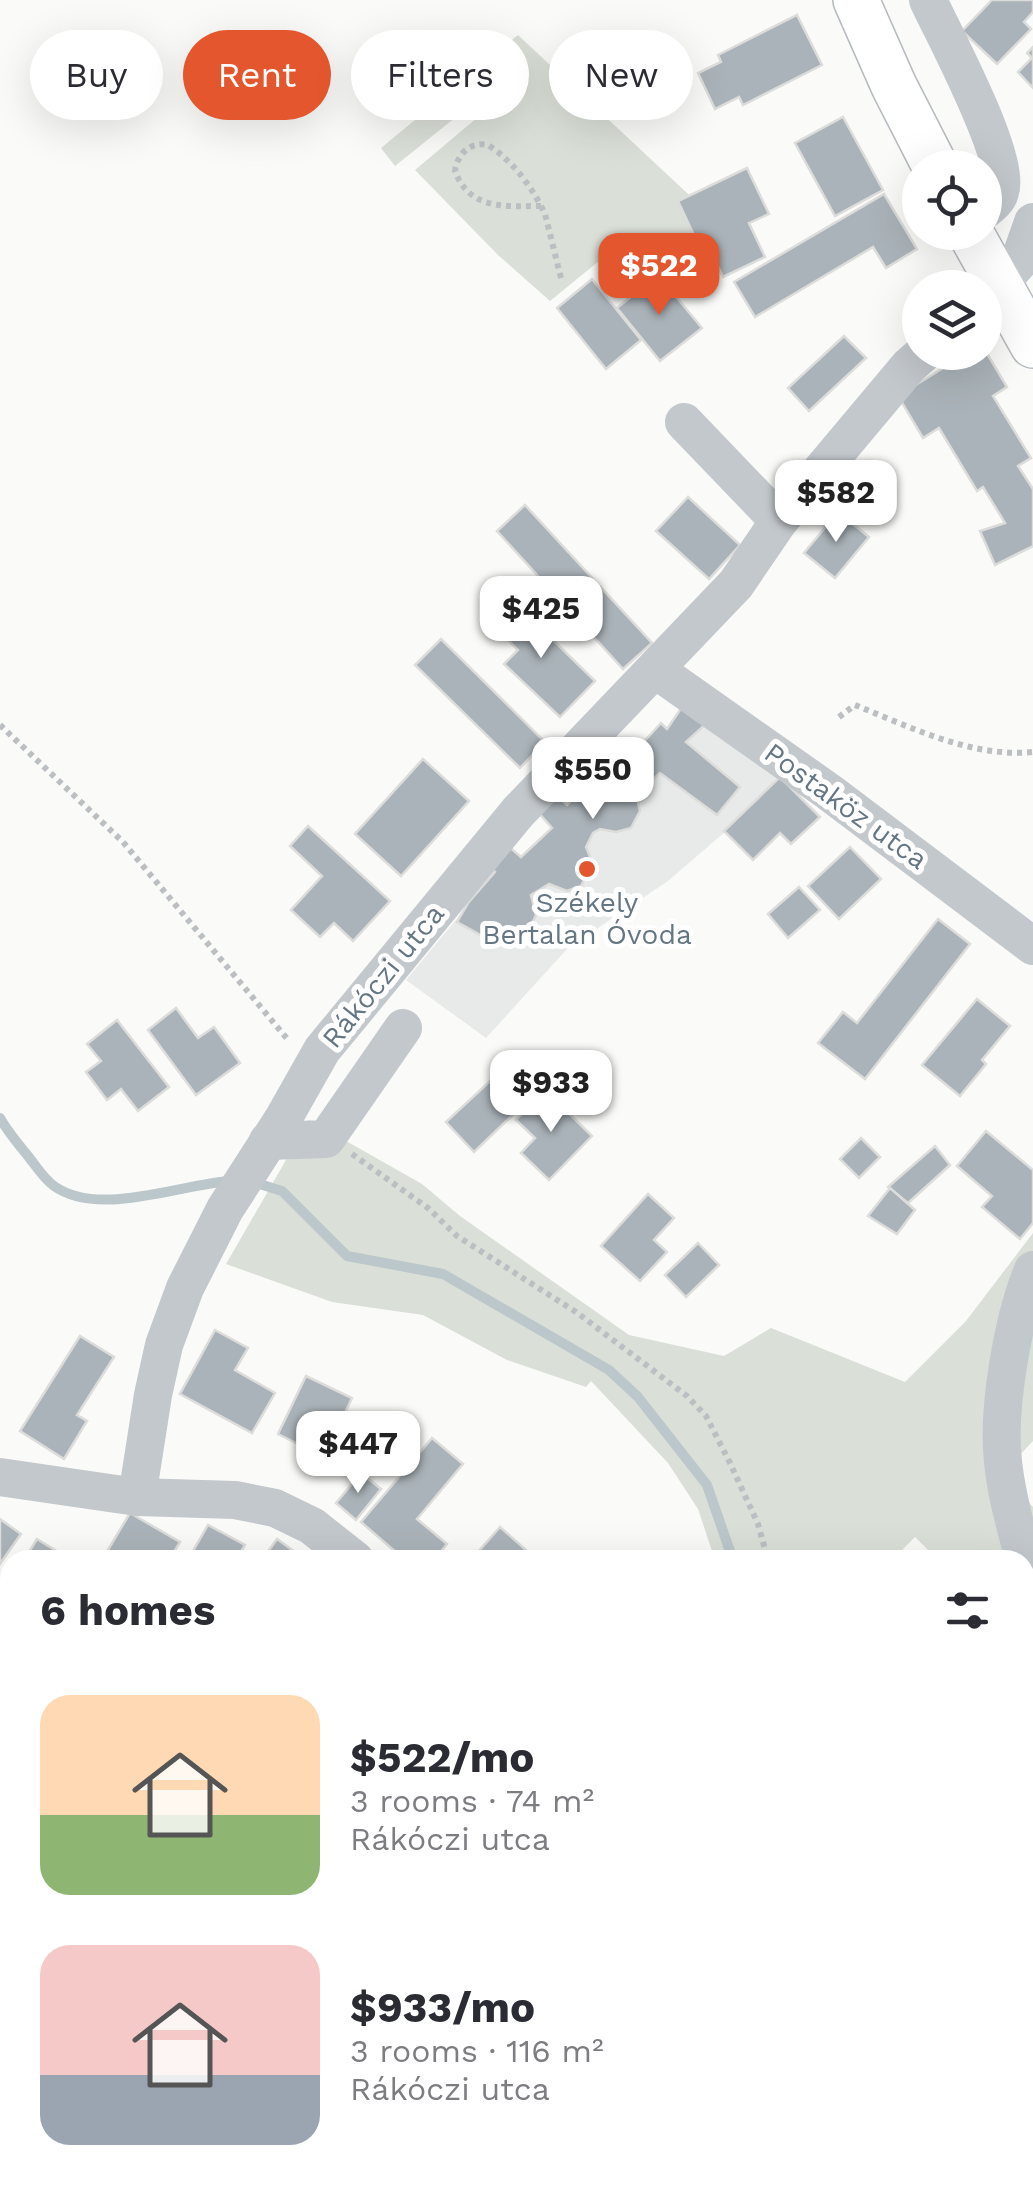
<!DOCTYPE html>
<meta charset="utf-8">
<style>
body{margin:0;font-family:"Work Sans",sans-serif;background:#f7f7f7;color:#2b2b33;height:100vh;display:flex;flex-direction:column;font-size:38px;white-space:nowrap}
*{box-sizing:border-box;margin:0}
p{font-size:32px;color:#7c7c81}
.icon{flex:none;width:55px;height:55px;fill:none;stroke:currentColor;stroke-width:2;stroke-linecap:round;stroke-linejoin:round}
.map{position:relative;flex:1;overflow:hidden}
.side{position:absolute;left:0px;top:1550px;width:1035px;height:640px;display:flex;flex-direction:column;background:#fff;border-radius:30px 30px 0 0;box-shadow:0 10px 40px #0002}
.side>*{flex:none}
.top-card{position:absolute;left:30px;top:30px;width:975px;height:90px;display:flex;gap:20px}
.controls{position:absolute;left:902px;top:150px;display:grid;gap:20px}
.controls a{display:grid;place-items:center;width:100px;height:100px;border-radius:50%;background:#fff;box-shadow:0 10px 40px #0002;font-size:50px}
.price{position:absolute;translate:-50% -85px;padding:0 22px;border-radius:20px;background:#fff;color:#222;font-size:32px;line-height:65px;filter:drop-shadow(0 2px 5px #0008)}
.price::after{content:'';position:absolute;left:50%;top:60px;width:30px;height:22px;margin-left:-15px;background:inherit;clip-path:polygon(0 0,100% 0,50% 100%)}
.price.active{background:#e4572e;color:#fff}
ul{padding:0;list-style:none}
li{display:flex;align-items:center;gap:30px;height:250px;padding:0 40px}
li span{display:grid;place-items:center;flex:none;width:280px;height:200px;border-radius:30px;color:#555}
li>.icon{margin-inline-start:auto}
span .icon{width:120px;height:120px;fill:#fffc;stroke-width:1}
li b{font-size:42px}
h2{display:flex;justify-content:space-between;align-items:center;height:120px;padding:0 40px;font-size:42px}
.pill{padding:0 35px;border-radius:45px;background:#fff;box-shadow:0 10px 40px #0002;font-size:35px;line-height:90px}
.pill.active{background:#e4572e;color:#fff}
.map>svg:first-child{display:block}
.built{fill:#e8e9e9}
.green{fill:#dadfd7}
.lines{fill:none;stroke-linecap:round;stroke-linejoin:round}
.stream{stroke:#bbc7cb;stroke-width:10}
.building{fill:#aab3b9;stroke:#dcdcda;stroke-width:2.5}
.major-casing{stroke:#b5babe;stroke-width:48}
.path{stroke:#bbbfc2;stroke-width:6;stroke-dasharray:5 5;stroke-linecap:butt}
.minor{stroke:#c3c8cc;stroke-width:38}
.major{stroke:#fff;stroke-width:45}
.poi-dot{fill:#e4572e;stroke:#fff;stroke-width:4}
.labels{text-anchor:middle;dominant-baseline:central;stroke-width:10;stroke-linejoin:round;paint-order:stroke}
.street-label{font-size:28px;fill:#657683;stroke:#fff}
.poi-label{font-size:28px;fill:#657683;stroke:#fff}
</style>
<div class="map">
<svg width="1033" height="2190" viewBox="0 0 1033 2190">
<rect width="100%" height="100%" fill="#fafaf8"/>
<path class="built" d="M684,704l100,77 -116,100 -100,67 -82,90 -80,-58 89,-107 -7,-7 19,-21 14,12 31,-29 2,-35 13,11 29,-30 -12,-12 20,-22 21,17 14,-10 22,-24 7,5z"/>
<g class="green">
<path d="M518,35l200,187 -74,55 -29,-29 -65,53 -52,-46 -83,-85 95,-80 -3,-14 -112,90 -14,-18z"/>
<path d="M309,1120l113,64 38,32 169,119 95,21 47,-28 134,54 61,-61 67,-88v208l-17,18v29l17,19v118l-8,3v-68h-87l-23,-23 -23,23h-177l-17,-51 -30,-46 -77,-82 -5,6 -79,-27 -84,-45 -91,-13 -106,-38z"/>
</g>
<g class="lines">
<g class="stream">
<path d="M0,1118c8,14 18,26 28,38 8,10 16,23 26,30 45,32 126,-2 177,-5"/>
<path d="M253,1182l29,9 65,65 96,18 166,96 29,27 69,88 26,75"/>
</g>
</g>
<g class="building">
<path d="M992,0h41v12l-9,10 7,7 -34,35 -35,-33z"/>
<path d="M797,15l25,50 -79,40 -4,-8 -24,12 -17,-36 23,-11 -3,-7z"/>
<path d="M1033,47v41l-15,-16 14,-14 -5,-5z"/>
<path d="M843,117l40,73 -48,26 -40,-73z"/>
<path d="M747,168l22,46 -20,9 16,34 -42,20 -16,-34 -8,3 -21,-45z"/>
<path d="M884,194l33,55 -31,19 -13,-21 -118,70 -21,-35z"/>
<path d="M658,275l44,53 -42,33 -43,-53z"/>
<path d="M592,279l49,61 -35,29 -49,-61z"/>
<path d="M844,336l22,22 -57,53 -21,-23z"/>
<path d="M985,350l22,37 -14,9 38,62 -13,8 15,23v57l-38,19 -15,-34 25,-8 -22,-36 -6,4 -38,-63 -16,10 -25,-42 71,-44z"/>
<path d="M688,497l52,48 -31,34 -53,-48z"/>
<path d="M525,505l127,138 -29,26 -126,-138z"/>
<path d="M838,512l31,25 -34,41 -31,-25z"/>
<path d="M512,600l83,81 -35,36 -56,-53 14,-14 -28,-28z"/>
<path d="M441,639l104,103 -25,26 -105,-103z"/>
<path d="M684,704l24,18 -22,20 54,45 -23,28 -57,-42 -24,21 4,17 -9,17 -15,4 -16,-3 -7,4 -7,14 5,12 -2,11 -8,16 -14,5 -18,-7 -18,11 5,20 -7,15 -6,5 -17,1 -14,-8 -6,10 -29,-16 11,-19 27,-31 -7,-6 19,-21 14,12 31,-29 -15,-17 17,-18 13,12 30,-32 -13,-11 20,-22 20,17 15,-10 22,-24 6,6z"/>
<path d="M423,759l46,42 -68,75 -46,-42z"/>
<path d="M780,777l40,40 -29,27 -11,-11 -27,27 -29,-29z"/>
<path d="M308,826l82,75 -37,40 -19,-18 -14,14 -29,-27 31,-34 -32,-30z"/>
<path d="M850,847l31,32 -42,40 -31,-33z"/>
<path d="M799,887l21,23 -32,28 -20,-24z"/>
<path d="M938,919l32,25 -105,135 -47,-36 25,-31 14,11z"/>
<path d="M977,999l33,27 -28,34 4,4 -26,32 -38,-31z"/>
<path d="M176,1008l22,30 16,-11 26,36 -44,32 -48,-65z"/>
<path d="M117,1020l52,67 -31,24 -17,-22 -14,11 -21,-28 15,-11 -14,-17z"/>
<path d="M517,1056l27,29 -70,67 -28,-30z"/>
<path d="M545,1090l47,46 -43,44 -28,-27 14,-15 -19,-18z"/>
<path d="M986,1131l47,39v53l-13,16 -38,-32 10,-11 -35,-30z"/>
<path d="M861,1138l19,19 -21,21 -19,-19z"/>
<path d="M935,1146l15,19 -42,38 -20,-16z"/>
<path d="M890,1188l25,22 -18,24 -29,-18z"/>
<path d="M648,1194l26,24 -20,22 13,12 -27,29 -39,-35z"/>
<path d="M698,1243l21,22 -33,32 -21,-22z"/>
<path d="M215,1330l33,18 -13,22 40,23 -23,40 -72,-39z"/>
<path d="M80,1336l34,21 -37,58 10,6 -23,38 -44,-28z"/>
<path d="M306,1376l46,22 -28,59 -46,-23z"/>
<path d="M432,1438l31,26 -46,55 30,25 -13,16h-29l-44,-38z"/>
<path d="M361,1473l20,16 -25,31 -20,-17z"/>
<path d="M130,1513l50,29 -11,18h-67z"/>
<path d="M0,1519l21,15 -21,30z"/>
<path d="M208,1525l37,20 -9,15h-48z"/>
<path d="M500,1527l35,31 -2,2h-62z"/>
<path d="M37,1539l34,21h-47z"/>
<path d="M277,1539l29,21h-44z"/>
<path d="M10,1584v37l-10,-6v-15z"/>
<path d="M1025,1784l8,9v49l-8,-9z"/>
<path d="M1029,2113l4,3v52l-8,-6v-43z"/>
<path d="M914,2180h71l8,10h-71z"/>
</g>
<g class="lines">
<defs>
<g id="major">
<path d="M856,0l38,86 42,82"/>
<path d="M970,232l63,113"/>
</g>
</defs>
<use href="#major" class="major-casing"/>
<g class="path">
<path d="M541,206c-35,0 -71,5 -86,-35 2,-17 16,-30 33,-26 26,17 44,42 57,69l17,68"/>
<path d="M839,717l16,-12c55,22 117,53 178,47"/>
<path d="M0,725l123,117 166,199"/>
<path d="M352,1154l76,54 29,28 119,76 111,84 19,20 24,47 28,61 10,36"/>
</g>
<g class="minor">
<path d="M928,0c16,35 84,159 72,192 -2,8 -10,14 -15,18"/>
<path d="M985,300l34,-38 14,-40"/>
<path d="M684,422l95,99"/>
<path d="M656,670l173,122 204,154"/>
<path d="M268,1141l58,-2 77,-111"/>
<path d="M0,1477l137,20 98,3 40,8 37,18 43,34"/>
<path d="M137,1497l16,-102 11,-50 21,-57 40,-79 58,-90 39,-69 196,-238 218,-228 43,-63 130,-155 16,-14"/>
<path d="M1024,1560c-8,-33 -18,-65 -21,-99 -6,-51 10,-144 30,-191"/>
<path d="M1025,1566l8,37"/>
<path d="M1025,1693l8,-3"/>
<path d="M821,2190l3,-10"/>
</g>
<use href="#major" class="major"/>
</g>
<circle class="poi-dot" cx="587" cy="869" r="10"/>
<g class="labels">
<g class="street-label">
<text transform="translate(846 806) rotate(36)">Postaköz utca</text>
<text transform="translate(383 976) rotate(-51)">Rákóczi utca</text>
</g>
<g class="poi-label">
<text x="587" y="902">Székely<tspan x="587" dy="32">Bertalan Óvoda</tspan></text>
</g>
</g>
</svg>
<div class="controls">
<a><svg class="icon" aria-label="locate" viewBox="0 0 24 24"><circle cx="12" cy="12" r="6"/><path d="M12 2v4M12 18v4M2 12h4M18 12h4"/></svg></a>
<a><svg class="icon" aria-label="layers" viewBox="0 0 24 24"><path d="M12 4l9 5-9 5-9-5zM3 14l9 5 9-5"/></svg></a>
</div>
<b class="price active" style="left:659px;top:318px">$522</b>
<b class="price" style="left:836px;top:545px">$582</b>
<b class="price" style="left:541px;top:661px">$425</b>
<b class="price" style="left:593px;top:822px">$550</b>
<b class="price" style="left:551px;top:1135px">$933</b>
<b class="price" style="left:358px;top:1496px">$447</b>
<div class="top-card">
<a class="pill">Buy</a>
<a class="pill active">Rent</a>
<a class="pill">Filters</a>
<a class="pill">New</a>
</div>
<section class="side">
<h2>6 homes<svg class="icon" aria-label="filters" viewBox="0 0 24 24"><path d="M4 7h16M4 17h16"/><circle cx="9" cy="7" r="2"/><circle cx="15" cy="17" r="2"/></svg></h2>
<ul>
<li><span style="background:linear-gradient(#ffd9b3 60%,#8fb573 0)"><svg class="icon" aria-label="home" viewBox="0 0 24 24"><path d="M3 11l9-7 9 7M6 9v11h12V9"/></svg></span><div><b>$522/mo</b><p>3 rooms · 74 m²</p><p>Rákóczi utca</p></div></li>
<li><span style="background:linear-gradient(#f6c9c9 65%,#9aa5b1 0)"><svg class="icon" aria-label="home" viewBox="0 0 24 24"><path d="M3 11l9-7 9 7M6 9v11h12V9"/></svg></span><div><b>$933/mo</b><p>3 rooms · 116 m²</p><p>Rákóczi utca</p></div></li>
</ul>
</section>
</div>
